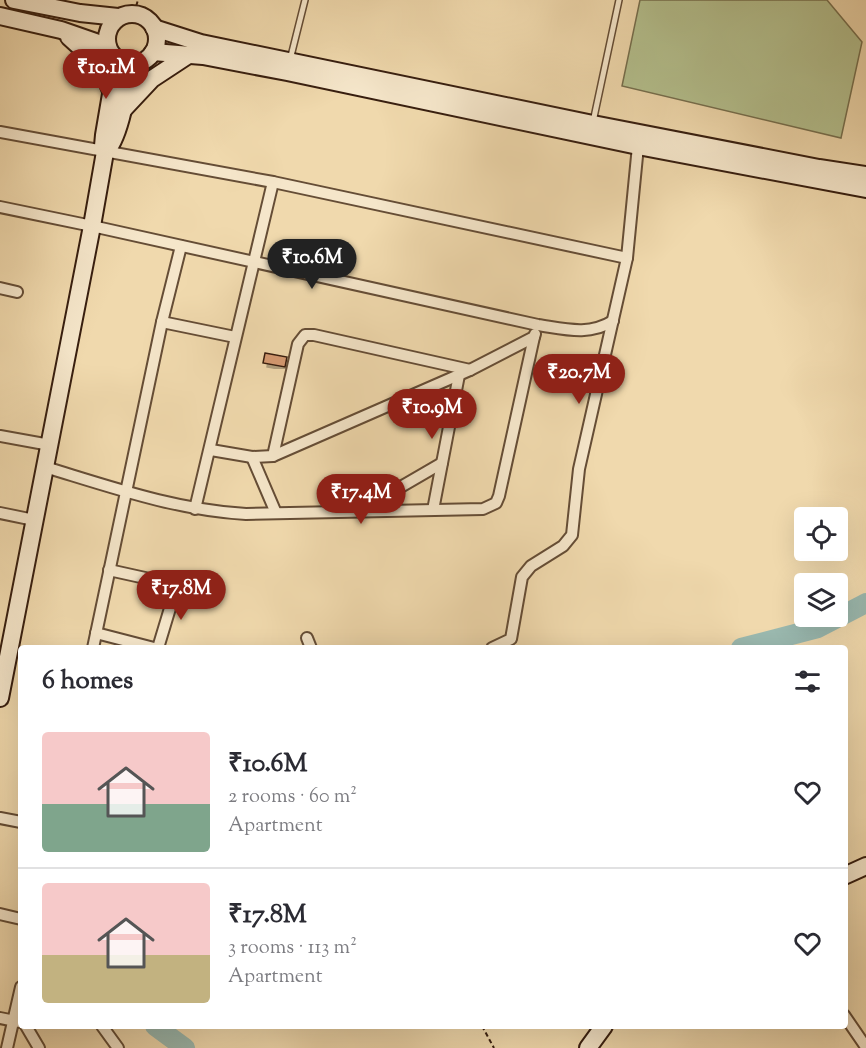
<!DOCTYPE html>
<meta charset="utf-8">
<style>
body{margin:0;font-family:"Sorts Mill Goudy",serif;background:#f2f2f3;color:#2b2b33;height:100vh;display:flex;flex-direction:column;font-size:22px;white-space:nowrap}
*{box-sizing:border-box;margin:0}
p{font-size:20px;color:#7c7c81}
.icon{flex:none;width:33px;height:33px;fill:none;stroke:currentColor;stroke-width:2;stroke-linecap:round;stroke-linejoin:round}
.map{position:relative;flex:1;overflow:hidden}
.panel{position:absolute;left:18px;top:645px;width:830px;height:384px;display:flex;flex-direction:column;background:#fff;border-radius:6px;box-shadow:0 6px 24px #0002}
.panel>*{flex:none}
.tools{position:absolute;left:794px;top:507px;display:grid;gap:12px}
.tools a{display:grid;place-items:center;width:54px;height:54px;border-radius:6px;background:#fff;box-shadow:0 6px 24px #0002;font-size:30px}
.price{position:absolute;translate:-50% -51px;padding:0 14px;border-radius:21px;background:#8f2418;color:#fff;font-size:20px;line-height:39px;filter:drop-shadow(0 2px 3px #0008)}
.price::after{content:'';position:absolute;left:50%;top:36px;width:18px;height:14px;margin-left:-9px;background:inherit;clip-path:polygon(0 0,100% 0,50% 100%)}
.price.active{background:#222;color:#fff}
ul{padding:0;list-style:none}
li{display:flex;align-items:center;gap:18px;height:150px;padding:0 24px}
li+li{border-top:2px solid #e1e1e2}
li span{display:grid;place-items:center;flex:none;width:168px;height:120px;border-radius:6px;color:#555}
li>.icon{margin-inline-start:auto}
span .icon{width:72px;height:72px;fill:#fffc;stroke-width:1}
li b{font-size:26px}
h2{display:flex;justify-content:space-between;align-items:center;height:72px;padding:0 24px;font-size:26px}
.map>svg:first-child{display:block}
.green{fill:#b4c08e;stroke:#766f4e;stroke-width:1.5}
.lines{fill:none;stroke-linecap:round;stroke-linejoin:round}
.river{stroke:#9bb9af;stroke-width:20}
.building{fill:#d79b73;stroke:#371e0f;stroke-width:1.5;filter:url(#shadow)}
.lane-casing{stroke:#654d36;stroke-width:8}
.street-casing{stroke:#654d36;stroke-width:14}
.secondary-casing{stroke:#371e0f;stroke-width:20}
.path{stroke:#371e0f;stroke-width:2;stroke-dasharray:4.5 3;stroke-linecap:butt}
.lane{stroke:#f5e6ca;stroke-width:5}
.street{stroke:#f5e6ca;stroke-width:10}
.secondary{stroke:#f5e6ca;stroke-width:16}
</style>
<div class="map">
<svg width="866" height="1048" viewBox="0 0 866 1048">
<defs>
<filter id="shadow"><feDropShadow dx="4" dy="4" stdDeviation="0" flood-color="#0004"/></filter>
</defs>
<rect width="100%" height="100%" fill="#f0d9ad"/>
<filter id="stains"><feTurbulence type="fractalNoise" baseFrequency=".00333" numOctaves="4"/><feColorMatrix values="0 0 0 0 .2 0 0 0 0 .09 0 0 0 0 .02 0 0 0 .5 -.17"/></filter>
<radialGradient id="worn" r=".72"><stop offset=".6" stop-color="#630" stop-opacity="0"/><stop offset="1" stop-color="#630" stop-opacity=".3"/></radialGradient>
<path class="green" d="M640,0h187l35,42 -21,96 -219,-52z"/>
<g class="lines">
<g class="river">
<path d="M741,648l77,-20 48,-25"/>
<path d="M155,1026l30,22"/>
</g>
</g>
<path class="building" d="M265,353l22,4 -2,10 -22,-4z"/>
<g class="lines">
<defs>
<g id="lane">
<path d="M290,60l15,-60"/>
<path d="M593,122l26,-122"/>
</g>
<g id="street">
<path d="M0,132l273,50 354,76"/>
<path d="M0,207l92,19 446,99c27,4 51,11 75,-4"/>
<path d="M0,288l17,4"/>
<path d="M162,322l73,15"/>
<path d="M0,436l50,9"/>
<path d="M211,450l41,7 21,-1 197,-86 64,-33 1,-3"/>
<path d="M273,456l25,-112 7,-9h9l156,35"/>
<path d="M252,457l24,56"/>
<path d="M45,467c66,20 131,43 201,47l237,-5 13,-6 3,-7 35,-159"/>
<path d="M195,509l78,-327"/>
<path d="M361,510l81,-47"/>
<path d="M433,510l26,-135"/>
<path d="M0,513l34,7"/>
<path d="M109,570l104,23"/>
<path d="M96,633l58,15"/>
<path d="M307,638l4,10"/>
<path d="M93,648l69,-326 19,-76"/>
<path d="M158,648l19,-63"/>
<path d="M492,648l19,-9 11,-62 9,-11 32,-20 9,-11 7,-66 48,-211 11,-112"/>
<path d="M0,818l21,4"/>
<path d="M0,914l21,5"/>
<path d="M844,1015l22,32"/>
<path d="M0,1018l20,4"/>
<path d="M26,1026l13,22"/>
<path d="M102,1026l16,22"/>
<path d="M7,1048l14,-61"/>
</g>
<g id="secondary">
<path d="M14,0l66,13 38,4"/>
<circle cx="132" cy="39" r="25"/>
<path d="M0,16l61,14 46,16"/>
<path d="M154,28l47,15 392,81 226,44 47,7"/>
<path d="M69,37l32,29 10,25"/>
<path d="M153,52l50,4 84,16 351,74 228,43"/>
<path d="M122,111l30,-32 38,-25"/>
<path d="M105,152c15,-12 23,-67 27,-88"/>
<path d="M0,698l92,-472 13,-74 -2,-6 1,-11 13,-76"/>
<path d="M844,876l22,-10"/>
<path d="M588,1048l16,-22"/>
</g>
</defs>
<use href="#lane" class="lane-casing"/>
<use href="#street" class="street-casing"/>
<use href="#secondary" class="secondary-casing"/>
<g class="path">
<path d="M134,13l4,-13"/>
<path d="M482,1026l12,22"/>
</g>
<use href="#lane" class="lane"/>
<use href="#street" class="street"/>
<use href="#secondary" class="secondary"/>
</g>
<rect width="100%" height="100%" filter="url(#stains)"/>
<rect width="100%" height="100%" fill="url(#worn)"/>
</svg>
<div class="tools">
<a><svg class="icon" aria-label="locate" viewBox="0 0 24 24"><circle cx="12" cy="12" r="6"/><path d="M12 2v4M12 18v4M2 12h4M18 12h4"/></svg></a>
<a><svg class="icon" aria-label="layers" viewBox="0 0 24 24"><path d="M12 4l9 5-9 5-9-5zM3 14l9 5 9-5"/></svg></a>
</div>
<b class="price" style="left:106px;top:100px">₹10.1M</b>
<b class="price active" style="left:312px;top:290px">₹10.6M</b>
<b class="price" style="left:579px;top:405px">₹20.7M</b>
<b class="price" style="left:432px;top:440px">₹10.9M</b>
<b class="price" style="left:361px;top:525px">₹17.4M</b>
<b class="price" style="left:181px;top:621px">₹17.8M</b>
<section class="panel">
<h2>6 homes<svg class="icon" aria-label="filters" viewBox="0 0 24 24"><path d="M4 7h16M4 17h16"/><circle cx="9" cy="7" r="2"/><circle cx="15" cy="17" r="2"/></svg></h2>
<ul>
<li><span style="background:linear-gradient(#f6c9c9 60%,#7fa58c 0)"><svg class="icon" aria-label="home" viewBox="0 0 24 24"><path d="M3 11l9-7 9 7M6 9v11h12V9"/></svg></span><div><b>₹10.6M</b><p>2 rooms · 60 m²</p><p>Apartment</p></div><svg class="icon" aria-label="heart" viewBox="0 0 24 24"><path d="M12 20l-8-8c-3-5 5-10 8-4 3-6 11-1 8 4z"/></svg></li>
<li><span style="background:linear-gradient(#f6c9c9 60%,#c2b280 0)"><svg class="icon" aria-label="home" viewBox="0 0 24 24"><path d="M3 11l9-7 9 7M6 9v11h12V9"/></svg></span><div><b>₹17.8M</b><p>3 rooms · 113 m²</p><p>Apartment</p></div><svg class="icon" aria-label="heart" viewBox="0 0 24 24"><path d="M12 20l-8-8c-3-5 5-10 8-4 3-6 11-1 8 4z"/></svg></li>
</ul>
</section>
</div>
